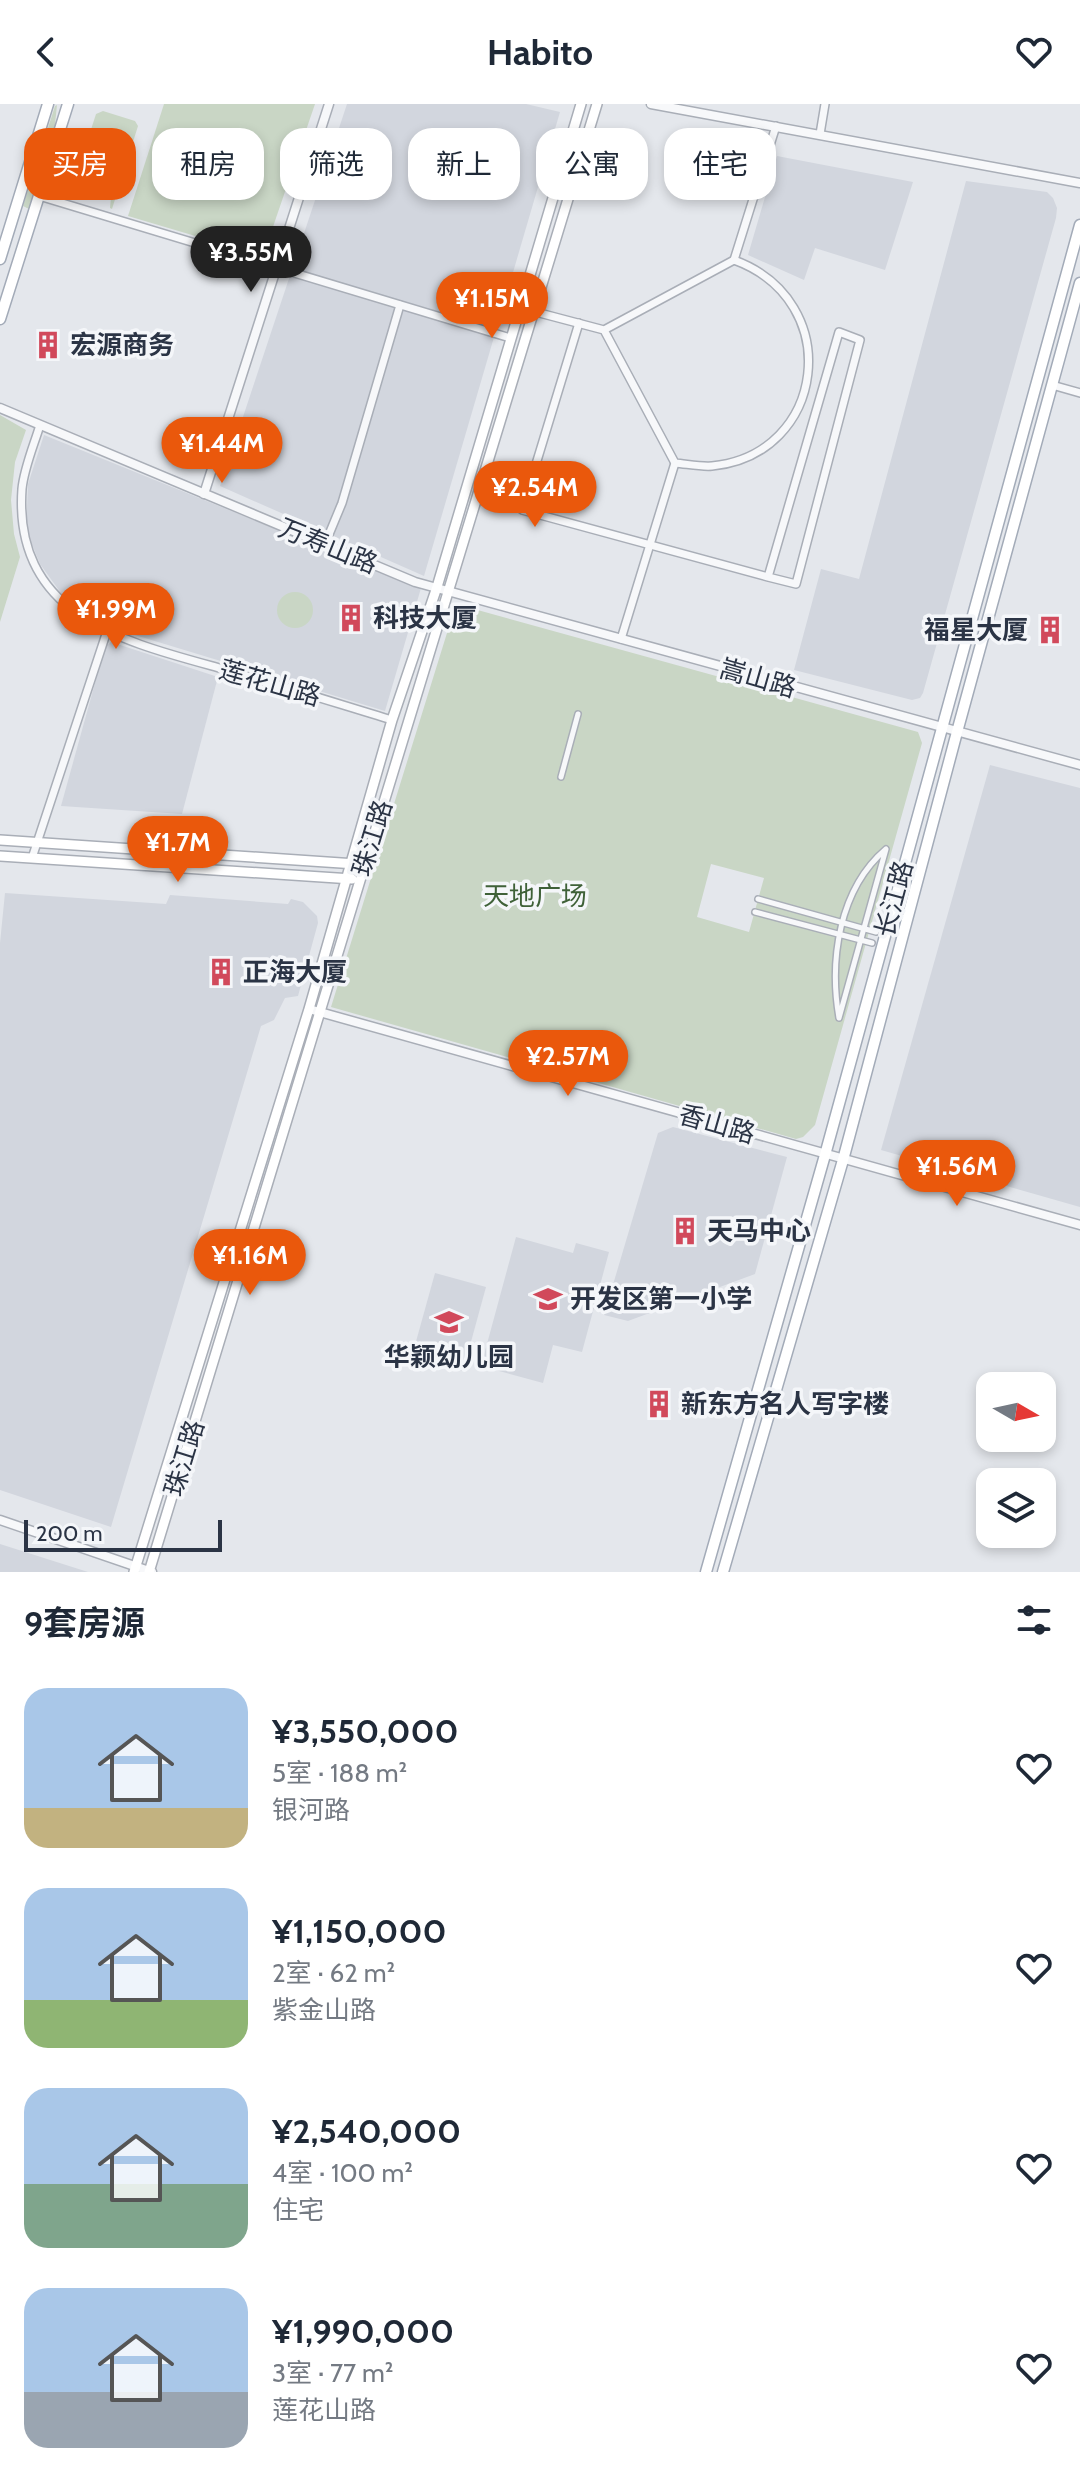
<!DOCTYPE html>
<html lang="zh">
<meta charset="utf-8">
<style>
body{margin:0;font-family:Cabin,"Noto Sans SC",sans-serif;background:#f6f6f7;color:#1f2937;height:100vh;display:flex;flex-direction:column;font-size:30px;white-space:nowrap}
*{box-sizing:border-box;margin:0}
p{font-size:26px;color:#747a83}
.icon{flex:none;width:44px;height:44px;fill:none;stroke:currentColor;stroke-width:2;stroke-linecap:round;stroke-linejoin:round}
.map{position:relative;height:1468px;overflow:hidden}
.sheet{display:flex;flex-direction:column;background:#fff;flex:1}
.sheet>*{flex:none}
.guide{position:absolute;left:24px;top:24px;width:1032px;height:72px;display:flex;gap:16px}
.needle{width:52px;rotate:99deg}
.controls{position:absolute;left:976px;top:1268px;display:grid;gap:16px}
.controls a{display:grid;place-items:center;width:80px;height:80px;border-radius:16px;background:#fff;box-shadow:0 4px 12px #0003;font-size:40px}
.scale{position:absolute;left:24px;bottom:20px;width:198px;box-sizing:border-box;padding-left:8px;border:4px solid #2b3445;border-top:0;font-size:22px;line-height:28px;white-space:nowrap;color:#2b3445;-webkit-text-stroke:6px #f4f6f9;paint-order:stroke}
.price{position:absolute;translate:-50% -68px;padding:0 18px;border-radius:28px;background:#ea580c;color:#fff;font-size:26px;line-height:52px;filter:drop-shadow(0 2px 4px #0008)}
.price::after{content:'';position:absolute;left:50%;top:48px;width:24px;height:18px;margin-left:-12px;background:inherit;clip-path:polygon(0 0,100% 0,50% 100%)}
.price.selected{background:#222;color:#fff}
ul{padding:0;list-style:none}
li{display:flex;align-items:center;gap:24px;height:200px;padding:0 24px}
li span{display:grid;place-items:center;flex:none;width:224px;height:160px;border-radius:24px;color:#555}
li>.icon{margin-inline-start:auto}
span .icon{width:96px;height:96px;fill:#fffc;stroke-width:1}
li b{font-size:34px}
h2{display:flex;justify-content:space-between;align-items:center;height:96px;padding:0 24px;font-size:34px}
.chip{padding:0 28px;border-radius:24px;background:#fff;box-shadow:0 4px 12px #0003;font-size:28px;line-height:72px}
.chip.selected{background:#ea580c;color:#fff}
header{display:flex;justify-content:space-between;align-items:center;height:104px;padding:0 24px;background:#fff;font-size:36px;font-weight:700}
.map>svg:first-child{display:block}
.built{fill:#d2d6de}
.green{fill:#c9d6c5;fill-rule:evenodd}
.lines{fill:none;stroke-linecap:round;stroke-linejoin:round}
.pedestrian-casing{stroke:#a9aeb7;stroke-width:8}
.minor-casing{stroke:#a9aeb7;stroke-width:10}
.tertiary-casing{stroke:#a9aeb7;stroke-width:11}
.secondary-casing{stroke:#a9aeb7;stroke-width:12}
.primary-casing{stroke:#a3abb8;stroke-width:13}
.pedestrian{stroke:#f7f8fa;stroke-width:5}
.minor{stroke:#f7f8fa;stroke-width:7}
.tertiary{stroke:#f7f8fa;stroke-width:8}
.secondary{stroke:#fff;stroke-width:9}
.primary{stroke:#fff;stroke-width:10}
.labels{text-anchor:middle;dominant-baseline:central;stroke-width:7;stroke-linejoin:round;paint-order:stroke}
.poi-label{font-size:26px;font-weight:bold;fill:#2b3445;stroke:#f4f6f9;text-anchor:start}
.street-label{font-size:26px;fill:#2b3445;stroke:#f4f6f9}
.park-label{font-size:26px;fill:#3f6138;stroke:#f4f6f9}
</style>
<header><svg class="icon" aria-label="back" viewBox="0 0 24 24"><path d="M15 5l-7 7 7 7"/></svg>Habito<svg class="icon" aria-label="heart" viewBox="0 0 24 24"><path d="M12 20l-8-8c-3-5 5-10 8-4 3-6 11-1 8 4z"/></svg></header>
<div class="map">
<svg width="1080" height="1468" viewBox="0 0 1080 1468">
<rect width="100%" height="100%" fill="#e4e7ec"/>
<g class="built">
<path d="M347,0h179l34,8 -136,464 -204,-90z"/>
<path d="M777,52l136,26 -28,88 -70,-22 -11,32 -56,-25z"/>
<path d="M966,77l81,11 6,6 4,10 -1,10 -133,475 -3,5 -8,2 -118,-30 27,-101 38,10z"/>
<path d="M44,331l377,153 -36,123 -283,-86 -36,-25 -26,-36 -14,-34 2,-46z"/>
<path d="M111,538l107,35 -36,137 -121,-8 44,-159z"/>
<path d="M990,661l90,23v419l-199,-57z"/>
<path d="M5,789l161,11 4,-9 118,9 3,-5 12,3 14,14 1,7 -20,73 -13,2 -11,22 -13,6 -150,501 -111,-37v-547z"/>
<path d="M673,1023l114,30 -32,117 -127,47 -24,-6 54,-182z"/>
<path d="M516,1133l57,16 3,-10 33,9 -27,100 -29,-7 -10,38 -62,-17z"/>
<path d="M435,1169l51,14 -23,84 -51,-15z"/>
<path d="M0,1440l88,28h-88z"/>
</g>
<g class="green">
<path d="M164,0h151l-52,152 -135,-40z"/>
<path d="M57,1l-3,29 -25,75 -6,-3 32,-100z"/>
<path d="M103,7l32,10 3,5 -26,83 -2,-1 1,-11 -6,-2 -3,2 -17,-5 -3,-4h-5l-4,10 -4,-1 8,-24h-8l-3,-5 7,-24 4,-4 9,5 10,-31z"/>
<path d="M0,311l26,15 -11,32 -4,38 3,34 6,23 -20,65z"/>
<circle cx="295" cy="506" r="18"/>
<path d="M456,500l462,128 4,11 -107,382 -12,12 -7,2 -465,-132zM711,760l53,14 -15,54 -52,-15z"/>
</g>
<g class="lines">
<defs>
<g id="pedestrian">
<path d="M561,673l17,-63"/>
<path d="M886,745l-47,169c-10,-58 0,-129 47,-169z"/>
<path d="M758,795l118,33"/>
<path d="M755,808l117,31"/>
</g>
<g id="minor">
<path d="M820,30l5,-30"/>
<path d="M39,92l471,142"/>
<path d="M734,156l42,-134"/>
<path d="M532,207l72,19 71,133c12,1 26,4 37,3 114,-11 134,-165 22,-206l-130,70"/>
<path d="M579,219l-57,187 246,67 71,-245 21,8 -64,244 -28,-7"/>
<path d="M1052,281l28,8"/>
<path d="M40,321c-6,20 -16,43 -18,64 -9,128 103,153 201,180 56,16 113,34 169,51"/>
<path d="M325,440l17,-41 58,-198"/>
<path d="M621,535l54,-176"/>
<path d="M32,754l75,-227"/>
</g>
<g id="tertiary">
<path d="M651,0l429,79"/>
<path d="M0,304l415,174 665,183"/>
<path d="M204,390l125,-390"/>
<path d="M309,905l771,216"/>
<path d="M0,1416l152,52"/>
</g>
<g id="secondary">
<path d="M0,736l356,24"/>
<path d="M0,752l352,23"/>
<path d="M134,1468l175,-563 83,-289 45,-133 144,-483"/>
<path d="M149,1468l448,-1468"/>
</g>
<g id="primary">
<path d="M0,155l48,-155"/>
<path d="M0,215l68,-215"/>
<path d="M706,1468l119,-417 255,-930"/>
<path d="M723,1468l120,-412 114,-428 123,-449"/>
</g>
</defs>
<use href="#pedestrian" class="pedestrian-casing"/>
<use href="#minor" class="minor-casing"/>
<use href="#tertiary" class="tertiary-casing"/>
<use href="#secondary" class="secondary-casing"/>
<use href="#primary" class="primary-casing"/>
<use href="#pedestrian" class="pedestrian"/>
<use href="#minor" class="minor"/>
<use href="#tertiary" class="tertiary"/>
<use href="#secondary" class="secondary"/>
<use href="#primary" class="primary"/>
</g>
<defs>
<symbol id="building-bare" viewBox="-9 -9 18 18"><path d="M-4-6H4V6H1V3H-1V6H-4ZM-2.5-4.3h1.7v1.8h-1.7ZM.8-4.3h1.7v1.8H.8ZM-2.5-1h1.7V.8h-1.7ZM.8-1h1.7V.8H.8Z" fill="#d1495b" stroke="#f4f6f9" stroke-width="2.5" paint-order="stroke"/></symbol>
<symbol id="school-bare" viewBox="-9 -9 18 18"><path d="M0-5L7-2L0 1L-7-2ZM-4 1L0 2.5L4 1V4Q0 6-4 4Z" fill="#d1495b" stroke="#f4f6f9" stroke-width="2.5" paint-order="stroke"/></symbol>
</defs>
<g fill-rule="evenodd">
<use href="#building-bare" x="28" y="221" width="40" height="40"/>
<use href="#building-bare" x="331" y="494" width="40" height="40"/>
<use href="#building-bare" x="1030" y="506" width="40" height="40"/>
<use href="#building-bare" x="201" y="848" width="40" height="40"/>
<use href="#building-bare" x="665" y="1107" width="40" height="40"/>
<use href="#school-bare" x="528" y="1175" width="40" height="40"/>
<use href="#school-bare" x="429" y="1198" width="40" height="40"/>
<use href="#building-bare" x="639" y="1280" width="40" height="40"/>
</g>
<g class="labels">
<g class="poi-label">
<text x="70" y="241">宏源商务</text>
<text x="373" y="514">科技大厦</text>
<text x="1028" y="526" text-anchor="end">福星大厦</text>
<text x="243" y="868">正海大厦</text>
<text x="707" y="1127">天马中心</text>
<text x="570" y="1195">开发区第一小学</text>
<text x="449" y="1253" text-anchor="middle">华颖幼儿园</text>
<text x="681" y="1300">新东方名人写字楼</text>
</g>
<g class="street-label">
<text transform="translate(328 442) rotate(22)">万寿山路</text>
<text transform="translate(758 574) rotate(16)">嵩山路</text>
<text transform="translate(270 579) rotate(16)">莲花山路</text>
<text transform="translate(372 734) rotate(-73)">珠江路</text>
<text transform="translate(894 795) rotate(-75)">长江路</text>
<text transform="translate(717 1020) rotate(16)">香山路</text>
<text transform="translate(184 1354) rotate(-73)">珠江路</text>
</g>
<g class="park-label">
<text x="535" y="792">天地广场</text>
</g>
</g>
</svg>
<div class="controls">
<a><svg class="needle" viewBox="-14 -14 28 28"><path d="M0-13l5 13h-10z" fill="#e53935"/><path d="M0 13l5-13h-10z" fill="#747a83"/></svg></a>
<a><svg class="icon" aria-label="layers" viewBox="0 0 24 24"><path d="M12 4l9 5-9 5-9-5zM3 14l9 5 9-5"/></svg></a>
</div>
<div class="scale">200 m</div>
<b class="price selected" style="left:251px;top:190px">¥3.55M</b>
<b class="price" style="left:492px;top:236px">¥1.15M</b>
<b class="price" style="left:222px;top:381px">¥1.44M</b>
<b class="price" style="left:535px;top:425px">¥2.54M</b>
<b class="price" style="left:116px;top:547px">¥1.99M</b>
<b class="price" style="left:178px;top:780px">¥1.7M</b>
<b class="price" style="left:568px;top:994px">¥2.57M</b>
<b class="price" style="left:957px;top:1104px">¥1.56M</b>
<b class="price" style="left:250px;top:1193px">¥1.16M</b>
<div class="guide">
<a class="chip selected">买房</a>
<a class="chip">租房</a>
<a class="chip">筛选</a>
<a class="chip">新上</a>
<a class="chip">公寓</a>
<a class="chip">住宅</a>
</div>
</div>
<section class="sheet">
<h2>9套房源<svg class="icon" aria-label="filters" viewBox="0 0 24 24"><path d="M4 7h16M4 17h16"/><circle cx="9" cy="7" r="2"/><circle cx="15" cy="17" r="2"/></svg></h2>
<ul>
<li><span style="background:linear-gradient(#a9c7e8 75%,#c2b280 0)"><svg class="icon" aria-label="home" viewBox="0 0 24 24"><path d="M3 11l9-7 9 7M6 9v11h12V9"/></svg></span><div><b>¥3,550,000</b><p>5室 · 188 m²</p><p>银河路</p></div><svg class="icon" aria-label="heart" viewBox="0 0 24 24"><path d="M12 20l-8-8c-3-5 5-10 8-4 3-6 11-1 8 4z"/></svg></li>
<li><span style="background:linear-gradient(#a9c7e8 70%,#8fb573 0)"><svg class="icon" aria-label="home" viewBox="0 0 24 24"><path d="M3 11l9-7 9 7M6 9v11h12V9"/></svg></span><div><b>¥1,150,000</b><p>2室 · 62 m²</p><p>紫金山路</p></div><svg class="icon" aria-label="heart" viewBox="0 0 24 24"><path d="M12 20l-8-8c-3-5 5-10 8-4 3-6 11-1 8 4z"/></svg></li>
<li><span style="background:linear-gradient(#a9c7e8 60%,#7fa58c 0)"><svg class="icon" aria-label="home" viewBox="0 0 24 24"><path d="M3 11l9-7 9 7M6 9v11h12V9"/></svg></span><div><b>¥2,540,000</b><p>4室 · 100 m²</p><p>住宅</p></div><svg class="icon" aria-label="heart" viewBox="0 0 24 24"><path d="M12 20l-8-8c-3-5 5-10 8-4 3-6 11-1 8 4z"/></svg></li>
<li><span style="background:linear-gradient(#a9c7e8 65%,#9aa5b1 0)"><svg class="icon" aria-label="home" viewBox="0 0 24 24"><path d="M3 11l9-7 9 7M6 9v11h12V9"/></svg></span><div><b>¥1,990,000</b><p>3室 · 77 m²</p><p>莲花山路</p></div><svg class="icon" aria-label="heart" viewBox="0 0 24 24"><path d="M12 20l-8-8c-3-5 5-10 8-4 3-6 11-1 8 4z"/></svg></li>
</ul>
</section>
